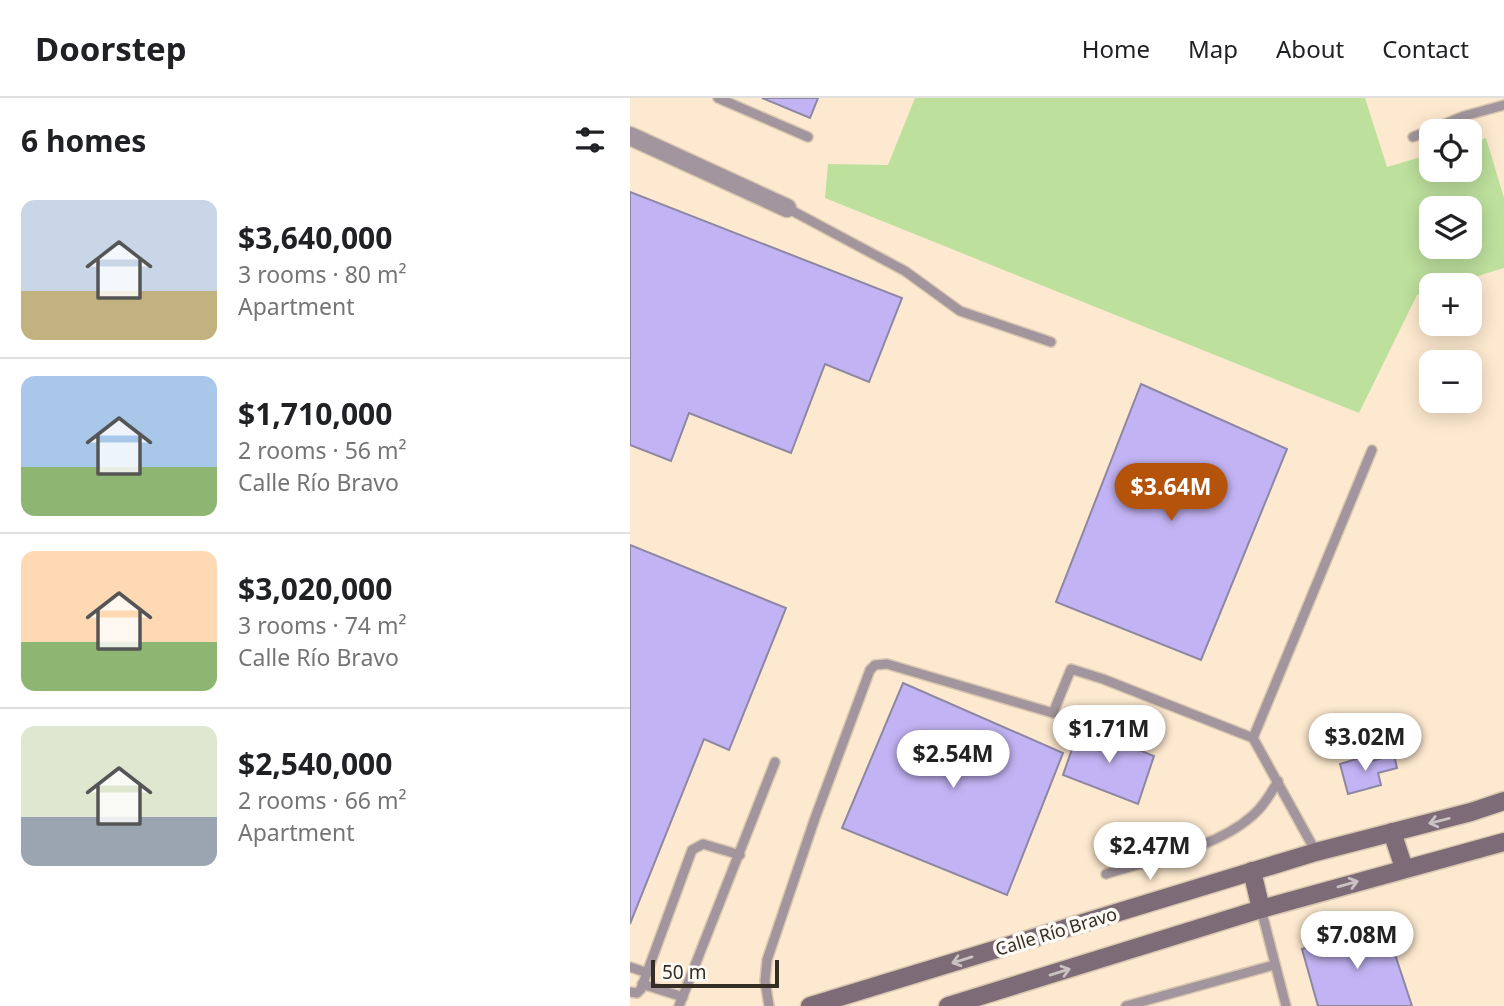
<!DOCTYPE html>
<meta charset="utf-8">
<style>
body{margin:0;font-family:"Noto Sans",sans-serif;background:#f2f2f2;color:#202124;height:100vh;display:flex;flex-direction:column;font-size:26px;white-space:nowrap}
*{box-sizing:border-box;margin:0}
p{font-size:23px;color:#757577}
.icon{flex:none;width:38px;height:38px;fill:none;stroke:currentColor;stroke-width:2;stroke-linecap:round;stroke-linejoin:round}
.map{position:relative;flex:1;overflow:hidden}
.drawer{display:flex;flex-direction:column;background:#fff;width:630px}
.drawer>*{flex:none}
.tools{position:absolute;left:789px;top:21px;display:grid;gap:14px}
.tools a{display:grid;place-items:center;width:63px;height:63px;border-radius:14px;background:#fff;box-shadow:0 4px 18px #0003;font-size:35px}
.scale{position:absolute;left:21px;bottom:18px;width:128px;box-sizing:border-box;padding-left:7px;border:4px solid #352e24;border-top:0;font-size:19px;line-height:24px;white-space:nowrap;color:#352e24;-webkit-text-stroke:5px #fdf9f4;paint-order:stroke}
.price{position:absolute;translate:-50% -60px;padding:0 16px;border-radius:24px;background:#fff;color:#222;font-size:23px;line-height:46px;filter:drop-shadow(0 2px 4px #0008)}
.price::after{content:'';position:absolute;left:50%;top:42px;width:21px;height:16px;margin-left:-10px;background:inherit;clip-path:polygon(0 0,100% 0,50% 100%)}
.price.selected{background:#b45309;color:#fff}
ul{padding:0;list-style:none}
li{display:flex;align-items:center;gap:21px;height:175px;padding:0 21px}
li+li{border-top:2px solid #e0e0e0}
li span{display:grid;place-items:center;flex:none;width:196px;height:140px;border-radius:14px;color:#555}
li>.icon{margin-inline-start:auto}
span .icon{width:84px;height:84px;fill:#fffc;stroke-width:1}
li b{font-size:30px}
h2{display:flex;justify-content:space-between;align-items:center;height:84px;padding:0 21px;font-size:30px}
header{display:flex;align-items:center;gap:42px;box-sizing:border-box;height:98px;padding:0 35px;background:#fff;border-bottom:2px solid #e0e0e0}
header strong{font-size:33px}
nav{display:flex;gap:38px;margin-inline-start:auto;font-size:24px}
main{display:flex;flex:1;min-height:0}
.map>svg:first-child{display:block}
.green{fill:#bde09d;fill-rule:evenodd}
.building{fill:#c2b4f4;stroke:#8d87a3;stroke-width:2}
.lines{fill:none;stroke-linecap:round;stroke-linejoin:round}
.lane-casing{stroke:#d9c7b0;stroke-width:12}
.street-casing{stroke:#d9c7b0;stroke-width:21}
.secondary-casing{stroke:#d9c7b0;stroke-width:21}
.lane{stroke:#a2959d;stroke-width:9}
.street{stroke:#a2959d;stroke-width:18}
.secondary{stroke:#7d6c77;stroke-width:18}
.oneway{stroke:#cac1c2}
.labels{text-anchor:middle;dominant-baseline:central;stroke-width:7;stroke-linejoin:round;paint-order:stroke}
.street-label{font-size:18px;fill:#352e24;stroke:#fdf9f4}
</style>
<header>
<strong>Doorstep</strong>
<nav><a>Home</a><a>Map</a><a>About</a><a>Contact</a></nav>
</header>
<main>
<section class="drawer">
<h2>6 homes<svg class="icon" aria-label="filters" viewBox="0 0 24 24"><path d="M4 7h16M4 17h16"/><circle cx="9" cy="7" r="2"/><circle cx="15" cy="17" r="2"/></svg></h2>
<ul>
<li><span style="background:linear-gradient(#c9d6e8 65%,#c2b280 0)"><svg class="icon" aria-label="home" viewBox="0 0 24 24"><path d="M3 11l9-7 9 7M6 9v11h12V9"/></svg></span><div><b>$3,640,000</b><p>3 rooms · 80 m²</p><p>Apartment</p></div></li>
<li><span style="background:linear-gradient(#a9c7e8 65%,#8fb573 0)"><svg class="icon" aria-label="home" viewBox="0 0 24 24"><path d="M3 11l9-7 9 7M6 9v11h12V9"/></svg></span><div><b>$1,710,000</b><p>2 rooms · 56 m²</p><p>Calle Río Bravo</p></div></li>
<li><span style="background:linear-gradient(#ffd9b3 65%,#8fb573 0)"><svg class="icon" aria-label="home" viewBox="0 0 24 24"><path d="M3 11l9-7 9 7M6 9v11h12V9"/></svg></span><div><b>$3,020,000</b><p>3 rooms · 74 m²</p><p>Calle Río Bravo</p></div></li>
<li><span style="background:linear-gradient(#dfe7d0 65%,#9aa5b1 0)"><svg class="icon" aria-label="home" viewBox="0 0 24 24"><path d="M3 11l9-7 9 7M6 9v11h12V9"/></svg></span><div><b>$2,540,000</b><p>2 rooms · 66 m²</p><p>Apartment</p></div></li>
</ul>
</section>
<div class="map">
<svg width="874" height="908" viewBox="0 0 874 908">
<rect width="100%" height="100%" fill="#fde9cf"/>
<path class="green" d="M285,0h450l22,69 44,-13 1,16h38v-27l16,-5 18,60v70l-56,17h-16l-1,5 -14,5 -58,118 -534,-215 3,-34 60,1zM802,110h38v39h-38z"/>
<g class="building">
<path d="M132,0h56l-8,20z"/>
<path d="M0,94l272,106 -33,84 -44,-18 -34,89 -102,-40 -18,48 -41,-16z"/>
<path d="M511,286l146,65 -86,211 -145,-58z"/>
<path d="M0,447l156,63 -57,142 -25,-11 -74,185z"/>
<path d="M273,585l160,70 -56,142 -165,-67z"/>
<path d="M450,628l74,30 -16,48 -75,-29z"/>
<path d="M764,657l3,13 -19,5 3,12 -33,9 -8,-30 26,-8 2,6z"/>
<path d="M755,826l27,82h-94l-16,-57z"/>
</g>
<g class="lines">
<defs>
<g id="lane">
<path d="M88,0l90,39"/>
<path d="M783,39l51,-21 40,-11"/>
<path d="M157,110l118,63 55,40 91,31"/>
<path d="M623,640l119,-288"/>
<path d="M476,776c46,-15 109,-25 146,-58 11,-9 19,-23 26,-35"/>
<path d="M631,811l25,97"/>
<path d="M0,869l15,5"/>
<path d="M12,886l41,13"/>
<path d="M0,894l7,1 4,-4 51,-139 11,-6 37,11"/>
<path d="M49,908l96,-244"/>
<path d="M139,908l-4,-25 2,-21 48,-142 55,-148 5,-5 12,-1 166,49 18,-44 32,10 150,59 63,114"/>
<path d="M496,908l148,-41"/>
</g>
<path id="street" d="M0,38l157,72"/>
<g id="secondary">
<path d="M762,734l12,36"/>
<path d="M622,773l9,38"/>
<path d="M180,908l506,-154 155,-40 33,-11"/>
<path d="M318,908l313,-97 243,-67"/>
</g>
</defs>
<use href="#lane" class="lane-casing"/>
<use href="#street" class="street-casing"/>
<use href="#secondary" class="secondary-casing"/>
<use href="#lane" class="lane"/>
<use href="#street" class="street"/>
<use href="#secondary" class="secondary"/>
</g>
<defs><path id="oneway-shaft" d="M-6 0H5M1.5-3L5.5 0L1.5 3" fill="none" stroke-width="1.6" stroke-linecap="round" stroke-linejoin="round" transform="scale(1.75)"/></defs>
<g class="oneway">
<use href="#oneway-shaft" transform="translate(809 723) rotate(166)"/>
<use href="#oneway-shaft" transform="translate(718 786) rotate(-16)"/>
<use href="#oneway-shaft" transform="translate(332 862) rotate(163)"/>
<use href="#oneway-shaft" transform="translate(430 874) rotate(-17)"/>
</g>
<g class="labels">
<g class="street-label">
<text transform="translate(426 833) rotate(-17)">Calle Río Bravo</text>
</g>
</g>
</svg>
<div class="tools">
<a><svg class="icon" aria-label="locate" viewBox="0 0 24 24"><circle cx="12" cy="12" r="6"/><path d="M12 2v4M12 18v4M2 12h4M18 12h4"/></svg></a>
<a><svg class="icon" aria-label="layers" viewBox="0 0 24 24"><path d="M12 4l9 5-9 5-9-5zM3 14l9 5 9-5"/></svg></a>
<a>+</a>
<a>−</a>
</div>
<div class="scale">50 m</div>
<b class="price selected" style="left:541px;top:425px">$3.64M</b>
<b class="price" style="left:479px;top:667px">$1.71M</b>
<b class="price" style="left:735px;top:675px">$3.02M</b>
<b class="price" style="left:323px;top:692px">$2.54M</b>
<b class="price" style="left:520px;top:784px">$2.47M</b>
<b class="price" style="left:727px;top:873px">$7.08M</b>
</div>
</main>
